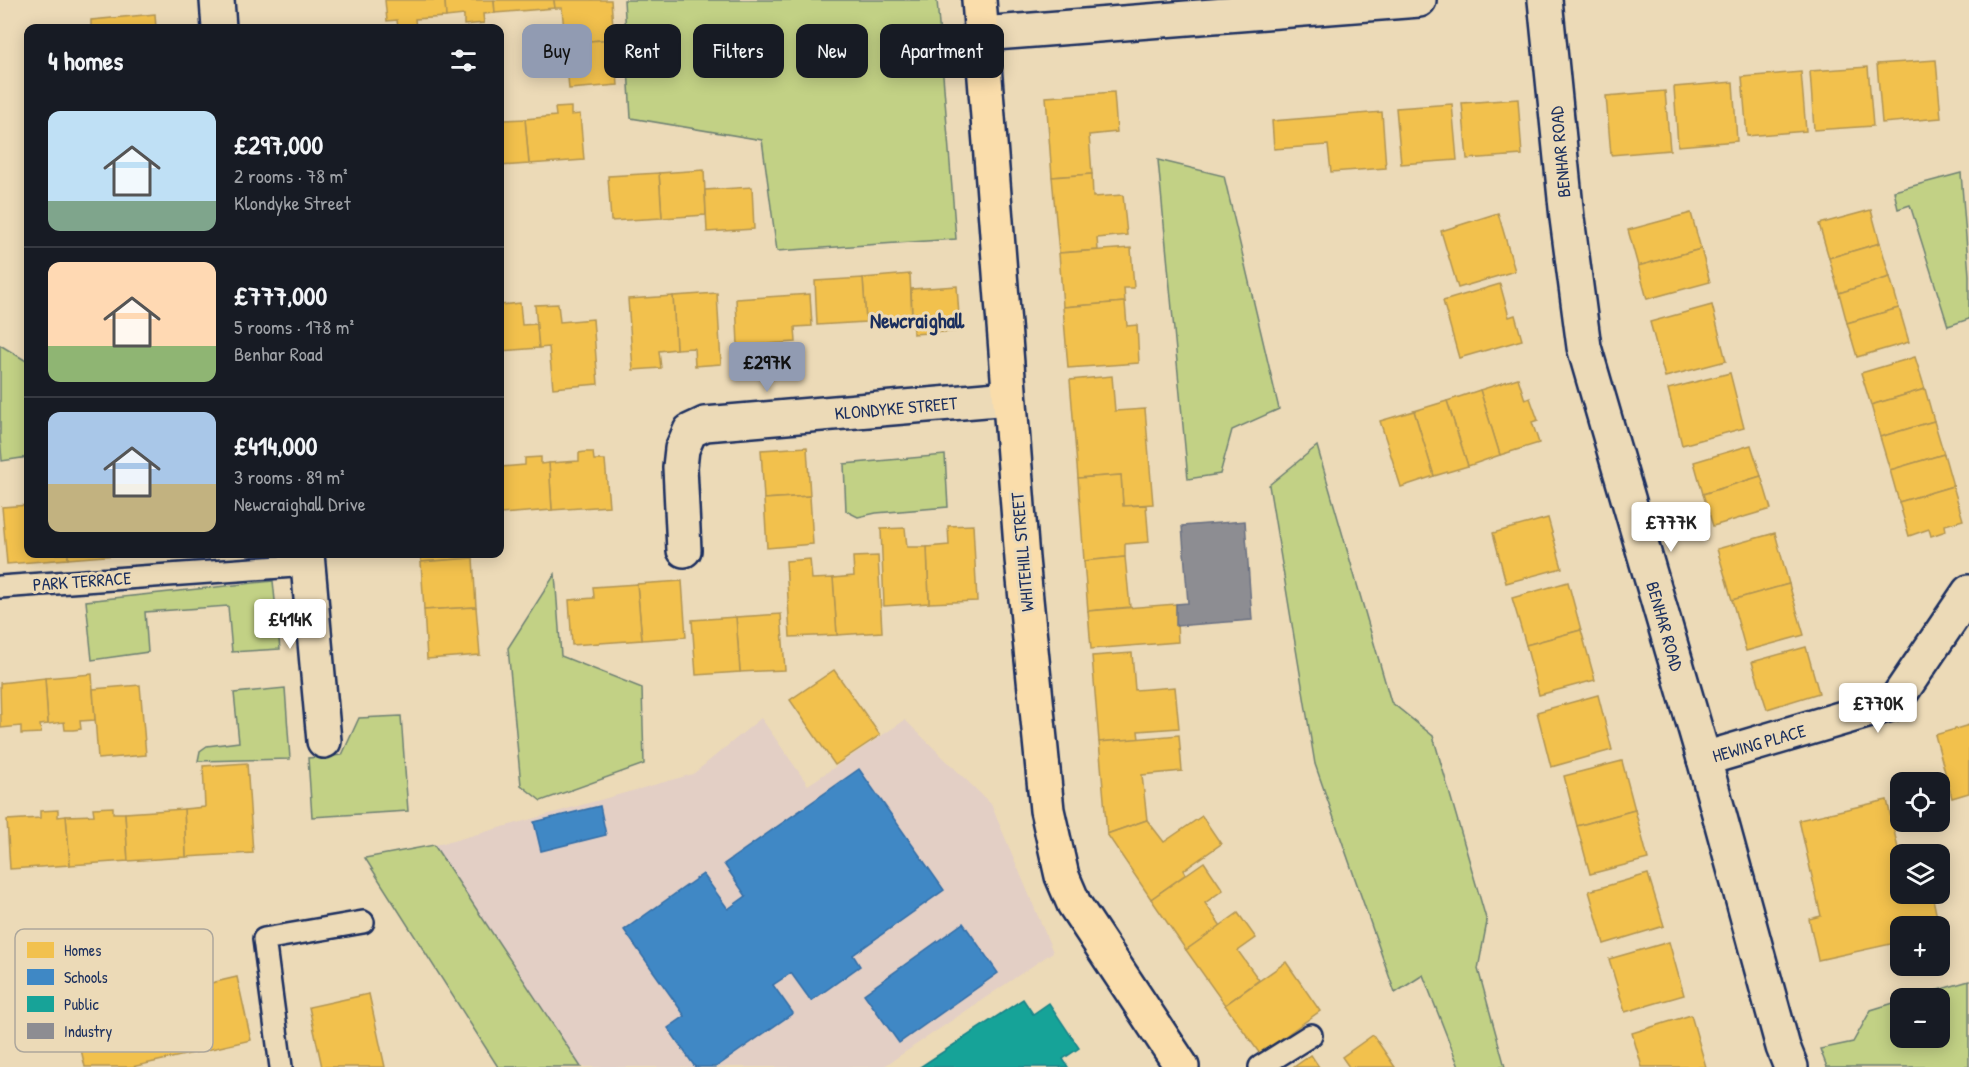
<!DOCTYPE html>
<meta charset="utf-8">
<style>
body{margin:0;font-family:"Patrick Hand",sans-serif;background:#20242c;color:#f1f3f6;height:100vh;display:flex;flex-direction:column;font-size:22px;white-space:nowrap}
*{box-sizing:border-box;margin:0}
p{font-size:20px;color:#9ea1a6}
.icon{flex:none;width:33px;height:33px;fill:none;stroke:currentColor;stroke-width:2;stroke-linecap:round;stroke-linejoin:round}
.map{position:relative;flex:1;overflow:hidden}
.details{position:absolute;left:24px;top:24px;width:480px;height:534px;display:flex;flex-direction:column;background:#171b24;border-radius:12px;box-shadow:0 3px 15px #0003}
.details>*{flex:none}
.top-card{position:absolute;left:522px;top:24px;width:570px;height:54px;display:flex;gap:12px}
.buttons{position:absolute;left:1890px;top:772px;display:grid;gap:12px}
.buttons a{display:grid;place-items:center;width:60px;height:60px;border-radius:12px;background:#171b24;box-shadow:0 3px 15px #0003;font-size:30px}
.price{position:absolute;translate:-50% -51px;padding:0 14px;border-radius:6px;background:#fff;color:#222;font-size:20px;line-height:39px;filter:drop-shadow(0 2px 3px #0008)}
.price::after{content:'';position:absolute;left:50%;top:36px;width:18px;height:14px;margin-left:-9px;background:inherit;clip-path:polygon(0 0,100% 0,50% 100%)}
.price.active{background:#919bb2;color:#111}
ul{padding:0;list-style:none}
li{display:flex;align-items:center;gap:18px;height:150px;padding:0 24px}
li+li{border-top:2px solid #363941}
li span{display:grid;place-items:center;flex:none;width:168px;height:120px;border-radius:12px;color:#555}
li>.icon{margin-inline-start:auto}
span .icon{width:72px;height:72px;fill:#fffc;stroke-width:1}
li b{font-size:26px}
h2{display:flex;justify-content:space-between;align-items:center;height:72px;padding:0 24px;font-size:26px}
.chip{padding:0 21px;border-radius:12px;background:#171b24;box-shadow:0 3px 15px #0003;font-size:21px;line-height:54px}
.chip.active{background:#919bb2;color:#111}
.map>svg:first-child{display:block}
.built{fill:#e3cfc5}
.green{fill:#c2d185;stroke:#6e8072;stroke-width:1.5}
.homes{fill:#f2c14e;stroke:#b29553;stroke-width:1.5}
.schools{fill:#3f88c5;stroke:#346da6;stroke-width:1.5}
.public{fill:#17a398;stroke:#188087;stroke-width:1.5}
.industry{fill:#8d8d92;stroke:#6b7182;stroke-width:1.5}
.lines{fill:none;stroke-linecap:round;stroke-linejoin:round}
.lane-casing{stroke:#1b2f5e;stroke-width:26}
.street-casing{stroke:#1b2f5e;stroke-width:38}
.primary-casing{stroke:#1b2f5e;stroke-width:38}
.lane{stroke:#ecdab7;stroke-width:21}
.street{stroke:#ecdab7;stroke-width:33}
.primary{stroke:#faddab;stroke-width:33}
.labels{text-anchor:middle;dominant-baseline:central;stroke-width:6;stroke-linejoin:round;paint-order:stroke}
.street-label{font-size:18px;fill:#1b2f5e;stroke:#ecdab7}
.quarter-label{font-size:21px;font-weight:bold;fill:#1b2f5e;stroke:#ecdab7}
.key{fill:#ecdab7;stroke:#ada79c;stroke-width:1.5}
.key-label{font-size:16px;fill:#1b2f5e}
</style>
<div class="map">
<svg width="1969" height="1067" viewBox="0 0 1969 1067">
<rect width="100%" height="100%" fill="#ecdab7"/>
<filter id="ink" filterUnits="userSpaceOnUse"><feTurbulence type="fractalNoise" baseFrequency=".0167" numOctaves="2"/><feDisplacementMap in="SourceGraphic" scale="12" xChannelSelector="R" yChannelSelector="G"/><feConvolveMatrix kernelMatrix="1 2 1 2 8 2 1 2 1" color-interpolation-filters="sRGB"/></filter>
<g filter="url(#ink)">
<path class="built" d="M761,718l47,67 97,-65 86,84 62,148 -170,115h-302l-147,-222 15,-3 244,-68z"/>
<g class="green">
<path d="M624,0h313l19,239 -179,12 -15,-111 -131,-22z"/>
<path d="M1158,160l66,16 55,233 -47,21 -12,44 -32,5z"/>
<path d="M1961,173l8,102v44l-21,7 -38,-121 -12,4 -4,-18z"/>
<path d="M0,345l28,17v95l-26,4 -2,-24z"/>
<path d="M1317,446l74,256 42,34 54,186 -9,47 27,98h-46l-36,-92 -28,18 -80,-229 -46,-279z"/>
<path d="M945,455l3,52 -72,6 -18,4 -12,-6 -2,-47z"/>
<path d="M555,574l6,82 81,32 2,76 -103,37 -20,-16 -13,-137z"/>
<path d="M273,581l7,68 -48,3 -4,-46 -83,6 3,40 -56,8 -6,-59z"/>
<path d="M285,688l5,71 -92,2 2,-10 7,-5 32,-4 -5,-49z"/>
<path d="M401,716l7,95 -96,6 -4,-59 34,-3 17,-37z"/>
<path d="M434,845l147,222h-83l-133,-209z"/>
<path d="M1969,981v86h-142l-7,-18 33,-7 18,-32 29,-9v37h40v-39h-33z"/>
</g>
<g class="homes">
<path d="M385,0h60l1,17 -31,2 1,9h-18l-1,-8 -10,1z"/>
<path d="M445,0h49l1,13 -12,1 1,9 -20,2v-10l-18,2z"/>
<path d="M494,0h60l1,8 -60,5z"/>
<path d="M554,0h57l3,39 -49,4 -3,-35h-7z"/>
<path d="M155,14l1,14h-65v-8z"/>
<path d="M614,39l4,46 -49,4 -4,-46z"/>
<path d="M1936,60l5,58 -59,5 -5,-59z"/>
<path d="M1868,67l5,59 -59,4 -4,-59z"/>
<path d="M1801,72l5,59 -59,5 -5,-59z"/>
<path d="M1733,82l4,59 -59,5 -4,-59z"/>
<path d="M1665,91l5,59 -59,5 -5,-59z"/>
<path d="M1114,92l3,40 -28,3 3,39 -40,3 -6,-80z"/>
<path d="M1518,99l4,56 -55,4 -5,-56z"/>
<path d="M1452,104l5,56 -56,4 -5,-56z"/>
<path d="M571,107v8l9,-1 4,46 -55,4 -4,-45 31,-3 -1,-8z"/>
<path d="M504,108v12l21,-1 4,45 -29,2v-57z"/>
<path d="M1382,112l4,56 -55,4 -3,-27 -54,4 -2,-28z"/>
<path d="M704,170l2,45 -44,3 -3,-45z"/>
<path d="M659,173l3,45 -51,3 -3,-45z"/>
<path d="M1092,174l1,23 30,-2 4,40 -30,3 1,12 -39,3 -7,-76z"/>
<path d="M752,187l2,42 -47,3 -2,-42z"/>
<path d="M1871,210l9,33 -51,15 -10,-34z"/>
<path d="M1498,213l17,58 -57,17 -17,-57z"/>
<path d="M1691,213l10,36 -63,17 -10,-36z"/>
<path d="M1880,243l10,34 -51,16 -10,-35z"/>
<path d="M1131,248l3,40h-10l1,14 -62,5 -4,-54z"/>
<path d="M1701,249l9,33 -63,17 -9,-33z"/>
<path d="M910,274l2,45 -46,3 -3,-44z"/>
<path d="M1890,277l9,31 -52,15 -8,-30z"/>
<path d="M863,278l3,44 -49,3 -2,-44z"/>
<path d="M1500,284l8,29 1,4 6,-2 7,25 -63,18 -16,-57z"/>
<path d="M957,286l3,45 -47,3 -2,-45z"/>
<path d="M717,293l4,71 -26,2 -1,-18 -18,1 -3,-53z"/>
<path d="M810,294l2,32 -17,1 1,15 -58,4 -2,-47z"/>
<path d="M673,296l3,53 -17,2 2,17 -28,2 -5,-71z"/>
<path d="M1125,302l2,24 10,-1 2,38 -71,5 -5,-61z"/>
<path d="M520,303l2,22 15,-1 2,24 -39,3v-46z"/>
<path d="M558,304l2,18 33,-3 5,65 -45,4 -4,-41 -10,1 -4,-43z"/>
<path d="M1712,305l14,56 -61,16 -15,-55z"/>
<path d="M1899,308l10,34 -52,15 -10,-34z"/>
<path d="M1915,357l10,32 -54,16 -10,-32z"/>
<path d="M1730,373l14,55 -62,17 -14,-56z"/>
<path d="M1112,376l3,35 30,-2 8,95 -30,2 -2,-31 -43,3 -8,-98z"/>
<path d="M1518,378l7,22 5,-2 8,22 -6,2 7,21 -39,12 -20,-65z"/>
<path d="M1925,389l9,32 -54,16 -9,-32z"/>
<path d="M1480,390l20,65 -32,11 -21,-65z"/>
<path d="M1447,401l21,65 -34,10 -20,-65z"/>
<path d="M1414,411l20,65 -33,11 -21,-66z"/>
<path d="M1934,421l10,33 -54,16 -10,-33z"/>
<path d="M1751,445l10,31 -58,18 -9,-32z"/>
<path d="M807,447l3,49 -46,3 -3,-49z"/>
<path d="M585,452h8l1,8h11l4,46 -57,4 -3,-47 30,-2v-8z"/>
<path d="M1944,454l9,32 -54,16 -9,-32z"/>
<path d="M541,457v7l8,-1 3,47 -52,4v-47l25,-2v-7z"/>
<path d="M1121,475l2,31 23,-1 3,37 -24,2v13l-41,4 -6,-83z"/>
<path d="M1761,476l10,33 -58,17 -10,-32z"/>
<path d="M1953,486l10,34 -18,5 1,6 -15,5 -2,-7 -20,7 -10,-34z"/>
<path d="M810,496l3,48 -46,4 -3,-49z"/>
<path d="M28,505v49h40v5l-61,5 -5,-57z"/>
<path d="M1548,518l14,50 -56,15 -13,-50z"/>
<path d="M973,525l4,76 -48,2 -2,-56 22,-2 -1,-19z"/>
<path d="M905,528l2,19h20l2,56 -45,3 -3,-77z"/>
<path d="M1775,533l14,51 -57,16 -15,-51z"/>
<path d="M68,554h63l-63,5z"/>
<path d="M420,554h53v4l-52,4z"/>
<path d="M878,556l4,76 -45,3 -4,-57 21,-2 -1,-19z"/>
<path d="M1125,557l5,50 -42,4 -4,-50z"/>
<path d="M473,558l3,49 -52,3 -3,-48z"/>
<path d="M810,559l2,20 21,-1 4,57 -47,2 -4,-76z"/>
<path d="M682,581l4,56 -44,3 -5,-56z"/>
<path d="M1568,582l13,48 -55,15 -14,-47z"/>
<path d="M637,584l5,56 -70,5 -3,-45 25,-2 -1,-11z"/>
<path d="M1789,584l15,51 -58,16 -14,-51z"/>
<path d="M1176,604l2,38 -87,7 -3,-38z"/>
<path d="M476,607l4,48 -53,4 -3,-49z"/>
<path d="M781,614l4,56 -45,2 -4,-55z"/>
<path d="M736,617l4,55 -44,3 -4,-55z"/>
<path d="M1581,630l14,50 -56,15 -13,-50z"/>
<path d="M1806,647l13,46 -52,16 -15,-47z"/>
<path d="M1132,653l3,37 40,-3 4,41 -41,3 1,8 -40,3 -7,-86z"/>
<path d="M834,670l46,65 -45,30 -45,-65z"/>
<path d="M92,674l3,46 -15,1 1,8 -8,1h-8l-1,-8 -16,2 -3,-46z"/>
<path d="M45,678l3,46 -8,1 1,8 -20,1v-8l-20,2 -1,-45z"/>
<path d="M140,685l6,70 -48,4 -5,-70z"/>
<path d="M1598,695l14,55 -61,17 -14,-55z"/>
<path d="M1969,725v68l-17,5 -17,-63z"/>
<path d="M1179,735l3,36 -40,4 5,45 -40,14 -8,-92z"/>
<path d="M1622,761l13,49 -58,16 -13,-50z"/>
<path d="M247,763l6,90 -67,4 -2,-48 21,-2 -2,-41z"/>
<path d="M1887,800l13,57v37h32l7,33h-39v15l-82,18 -9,-41 12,-3 -22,-96z"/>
<path d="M113,807v6h12l3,48 -58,4 -4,-49 28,-1 -1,-7z"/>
<path d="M184,809l2,48 -58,4 -3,-48z"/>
<path d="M58,810v7l8,-1 4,49 -60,4 -3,-49 33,-2v-7z"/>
<path d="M1635,810l13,49 -58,15 -13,-48z"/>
<path d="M1202,816l19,28 -37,26 2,4 -35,25 -44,-65 40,-14 17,22z"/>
<path d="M1204,862l19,28 -18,13 16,23 -35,24 -35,-51z"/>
<path d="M1648,874l16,52 -60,18 -15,-53z"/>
<path d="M1238,913l18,25 -18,13 21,29 -34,25 -39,-55z"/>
<path d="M1669,942l15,53 -59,17 -16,-53z"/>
<path d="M1286,962l34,49 -60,43 -35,-49z"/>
<path d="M237,977l14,63 -119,27h-47l-12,-52z"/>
<path d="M369,994l16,73h-63l-13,-60z"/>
<path d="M1691,1015l15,52h-64l-10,-34z"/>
<path d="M1373,1035l22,32h-46l-7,-10z"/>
<path d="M1311,1055l8,12h-25z"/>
</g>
<g class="schools">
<path d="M859,769l85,121 -91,65 7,11 -49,35 -20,-28 -18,12 20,28 -77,54h-21l-27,-39 17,-12 -61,-86 79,-56 25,35 18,-13 -22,-32z"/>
<path d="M600,806l6,29 -65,16 -7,-29z"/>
<path d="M963,923l35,50 -99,70 -35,-49z"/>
</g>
<path class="public" d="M1023,999l10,15 16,-11 30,45 -16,11 5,8h-148z"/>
<path class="industry" d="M1245,521l7,99 -76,6v-22l12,-1 -6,-77z"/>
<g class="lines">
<defs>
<g id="lane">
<path d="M0,587l308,-22"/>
<path d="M281,1067l-17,-128 99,-17"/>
<path d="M1260,1067l51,-32"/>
</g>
<g id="street">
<path d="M217,0l2,28"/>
<path d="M1545,0l22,218 17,129 120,412 79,288 8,20"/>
<path d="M981,34l438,-34"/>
<path d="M684,550l-4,-83 2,-18 8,-18 15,-7 304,-26"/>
<path d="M307,554l17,187"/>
<path d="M1704,759l190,-56 75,-111"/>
</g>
<path id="primary" d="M979,0l43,559 25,251 15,66 12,28 108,163"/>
</defs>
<use href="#lane" class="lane-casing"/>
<use href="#street" class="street-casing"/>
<use href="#primary" class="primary-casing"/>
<use href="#lane" class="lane"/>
<use href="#street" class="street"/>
<use href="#primary" class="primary"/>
</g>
</g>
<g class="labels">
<g class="street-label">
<text transform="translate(1560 152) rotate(-95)">BENHAR ROAD</text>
<text transform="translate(896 408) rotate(-5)">KLONDYKE STREET</text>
<text transform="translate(1022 552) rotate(-95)">WHITEHILL STREET</text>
<text transform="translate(82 581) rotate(-4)">PARK TERRACE</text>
<text transform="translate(1665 626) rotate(74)">BENHAR ROAD</text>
<text transform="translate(1759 743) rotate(-16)">HEWING PLACE</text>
</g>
<g class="quarter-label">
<text x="917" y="320">Newcraighall</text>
</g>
</g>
<rect x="15" y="929" width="198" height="123" rx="9" class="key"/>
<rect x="27" y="942" width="27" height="16" fill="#f2c14e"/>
<rect x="27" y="969" width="27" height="16" fill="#3f88c5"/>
<rect x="27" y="996" width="27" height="16" fill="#17a398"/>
<rect x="27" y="1023" width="27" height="16" fill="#8d8d92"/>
<g class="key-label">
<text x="64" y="956">Homes</text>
<text x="64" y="983">Schools</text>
<text x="64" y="1010">Public</text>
<text x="64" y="1037">Industry</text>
</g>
</svg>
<div class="buttons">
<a><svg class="icon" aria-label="locate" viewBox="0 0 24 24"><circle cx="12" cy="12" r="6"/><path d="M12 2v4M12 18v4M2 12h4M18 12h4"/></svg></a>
<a><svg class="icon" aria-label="layers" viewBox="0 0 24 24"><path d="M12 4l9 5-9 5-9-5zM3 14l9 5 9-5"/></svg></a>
<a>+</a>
<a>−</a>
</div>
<b class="price active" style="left:767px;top:393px">£297K</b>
<b class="price" style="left:1671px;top:553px">£777K</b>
<b class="price" style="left:290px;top:650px">£414K</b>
<b class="price" style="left:1878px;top:734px">£770K</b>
<div class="top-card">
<a class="chip active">Buy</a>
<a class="chip">Rent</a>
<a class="chip">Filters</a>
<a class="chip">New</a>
<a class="chip">Apartment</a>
</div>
<section class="details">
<h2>4 homes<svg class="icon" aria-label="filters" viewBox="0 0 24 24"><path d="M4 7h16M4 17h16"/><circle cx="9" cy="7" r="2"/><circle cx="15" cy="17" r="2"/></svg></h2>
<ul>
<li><span style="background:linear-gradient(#bfe0f5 75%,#7fa58c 0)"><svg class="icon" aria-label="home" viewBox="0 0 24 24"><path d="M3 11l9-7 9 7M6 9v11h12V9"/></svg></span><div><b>£297,000</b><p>2 rooms · 78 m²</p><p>Klondyke Street</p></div></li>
<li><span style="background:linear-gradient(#ffd9b3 70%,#8fb573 0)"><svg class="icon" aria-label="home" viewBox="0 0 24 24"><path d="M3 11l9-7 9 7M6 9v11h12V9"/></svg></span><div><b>£777,000</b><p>5 rooms · 178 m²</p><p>Benhar Road</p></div></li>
<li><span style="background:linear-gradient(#a9c7e8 60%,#c2b280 0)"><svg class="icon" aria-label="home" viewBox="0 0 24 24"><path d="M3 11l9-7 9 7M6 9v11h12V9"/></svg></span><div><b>£414,000</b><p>3 rooms · 89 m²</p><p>Newcraighall Drive</p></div></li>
</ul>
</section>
</div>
